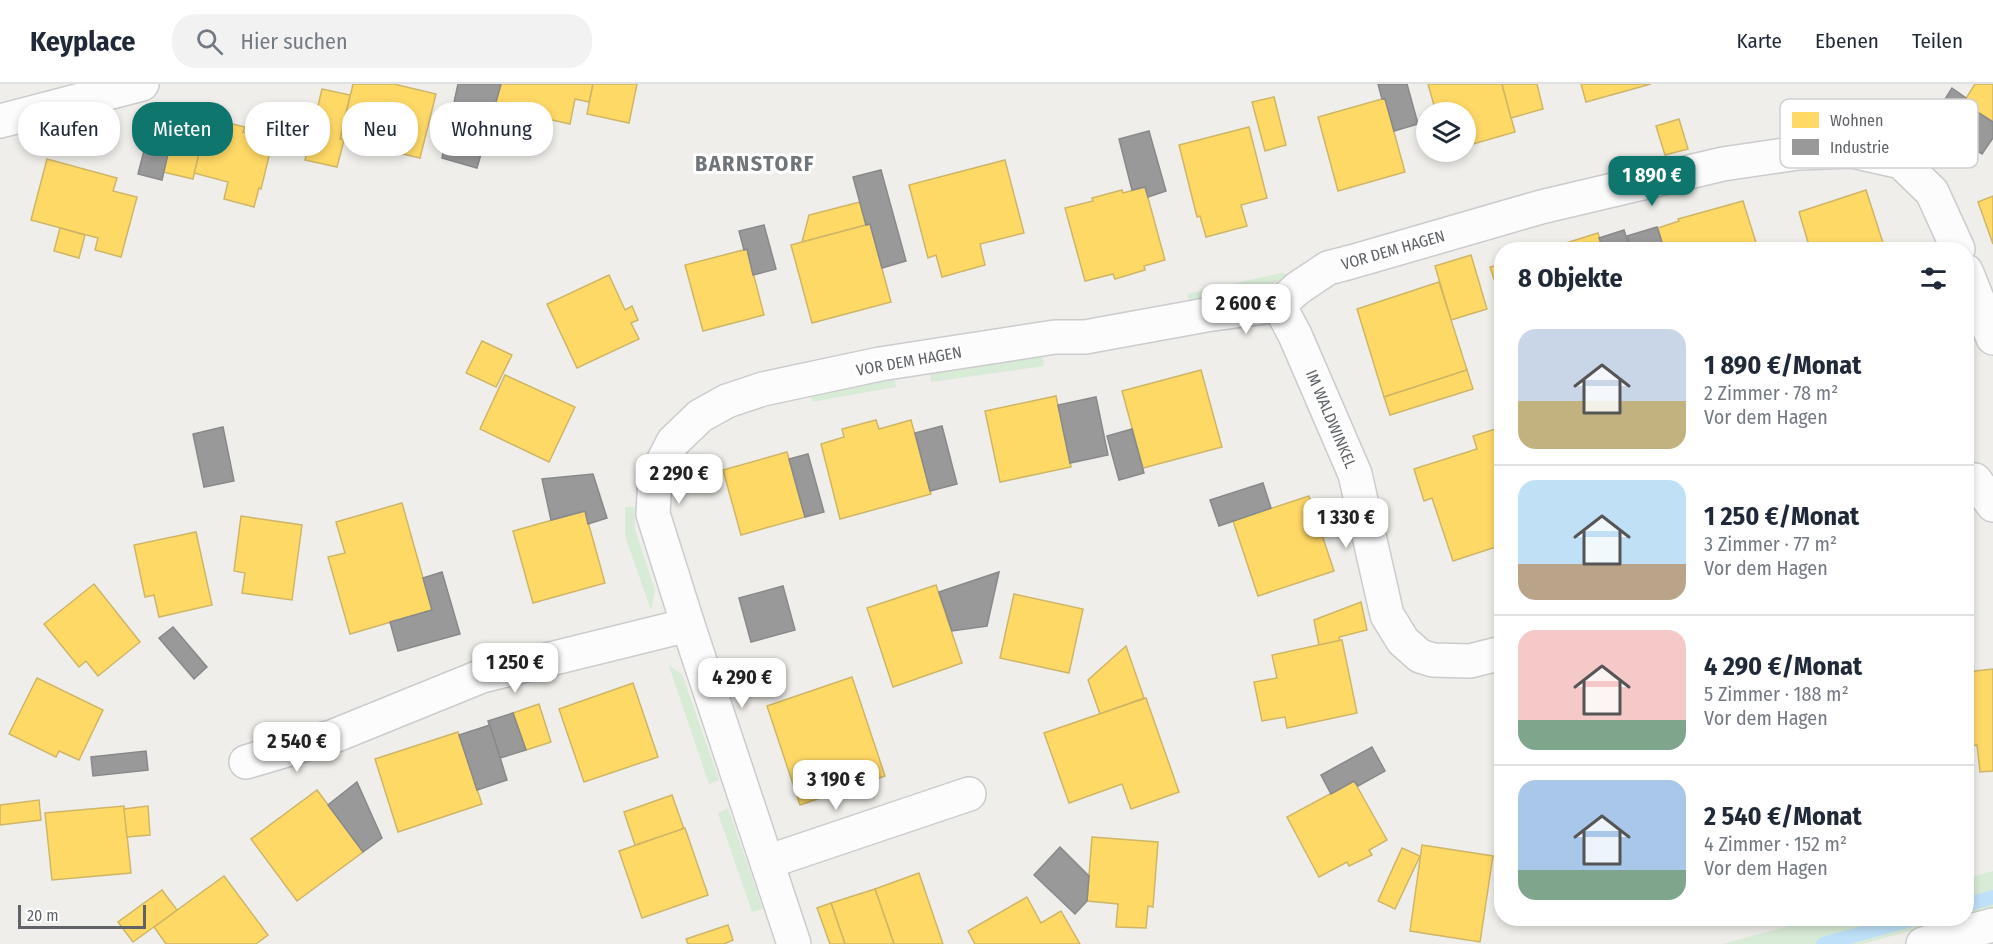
<!DOCTYPE html>
<html lang="de">
<meta charset="utf-8">
<style>
body{margin:0;font-family:"Fira Sans Condensed",sans-serif;background:#f2f2f3;color:#1f2937;height:100vh;display:flex;flex-direction:column;font-size:22px;white-space:nowrap}
*{box-sizing:border-box;margin:0}
p{font-size:20px;color:#747a83}
.icon{flex:none;width:33px;height:33px;fill:none;stroke:currentColor;stroke-width:2;stroke-linecap:round;stroke-linejoin:round}
.map{position:relative;flex:1;overflow:hidden}
.panel{position:absolute;left:1494px;top:158px;width:480px;height:684px;display:flex;flex-direction:column;background:#fff;border-radius:24px;box-shadow:0 3px 9px #0003}
.panel>*{flex:none}
.banner{position:absolute;left:18px;top:18px;width:570px;height:54px;display:flex;gap:12px}
.fabs{position:absolute;left:1416px;top:18px;display:grid;gap:12px}
.fabs a{display:grid;place-items:center;width:60px;height:60px;border-radius:50%;background:#fff;box-shadow:0 3px 9px #0003;font-size:30px}
.scale{position:absolute;left:18px;bottom:15px;width:128px;box-sizing:border-box;padding-left:6px;border:3px solid #5f6368;border-top:0;font-size:16px;line-height:21px;white-space:nowrap;color:#5f6368;-webkit-text-stroke:4px #fff;paint-order:stroke}
.price{position:absolute;translate:-50% -51px;padding:0 14px;border-radius:12px;background:#fff;color:#222;font-size:20px;line-height:39px;filter:drop-shadow(0 2px 3px #0008)}
.price::after{content:'';position:absolute;left:50%;top:36px;width:18px;height:14px;margin-left:-9px;background:inherit;clip-path:polygon(0 0,100% 0,50% 100%)}
.price.selected{background:#0f766e;color:#fff}
ul{padding:0;list-style:none}
li{display:flex;align-items:center;gap:18px;height:150px;padding:0 24px}
li+li{border-top:2px solid #e0e1e3}
li span{display:grid;place-items:center;flex:none;width:168px;height:120px;border-radius:18px;color:#555}
li>.icon{margin-inline-start:auto}
span .icon{width:72px;height:72px;fill:#fffc;stroke-width:1}
li b{font-size:26px}
h2{display:flex;justify-content:space-between;align-items:center;height:72px;padding:0 24px;font-size:26px}
.tag{padding:0 21px;border-radius:24px;background:#fff;box-shadow:0 3px 9px #0003;font-size:21px;line-height:54px}
.tag.selected{background:#0f766e;color:#fff}
header{display:flex;align-items:center;gap:36px;box-sizing:border-box;height:84px;padding:0 30px;background:#fff;border-bottom:2px solid #e0e1e3}
header strong{font-size:28px}
nav{display:flex;gap:33px;margin-inline-start:auto;font-size:21px}
.search{width:420px;height:54px;background:#f2f2f3;display:flex;align-items:center;gap:15px;box-sizing:border-box;padding:0 21px;border-radius:24px;color:#747a83;font-size:22px}
.map>svg:first-child{display:block}
.green{fill:#d8ebd6}
.homes{fill:#ffd966;stroke:#cfb667;stroke-width:1.5}
.industry{fill:#999;stroke:#88898a;stroke-width:1.5}
.lines{fill:none;stroke-linecap:round;stroke-linejoin:round}
.stream{stroke:#bfe0f9;stroke-width:14}
.minor-casing{stroke:#cbcccc;stroke-width:36}
.minor{stroke:#fdfcfc;stroke-width:33}
.labels{text-anchor:middle;dominant-baseline:central;stroke-width:6;stroke-linejoin:round;paint-order:stroke}
.street-label{font-size:16px;fill:#5f6368;stroke:#fff}
.district-label{font-size:22px;font-weight:bold;letter-spacing:1.5px;fill:#70757a;stroke:#fff}
.key{fill:#fff;stroke:#cfd0d2;stroke-width:1.5}
.key-label{font-size:16px;fill:#5f6368}
</style>
<header>
<strong>Keyplace</strong>
<div class="search"><svg class="icon" aria-label="search" viewBox="0 0 24 24"><circle cx="10" cy="10" r="6"/><path d="M15 15l6 6"/></svg>Hier suchen</div>
<nav><a>Karte</a><a>Ebenen</a><a>Teilen</a></nav>
</header>
<div class="map">
<svg width="1993" height="860" viewBox="0 0 1993 860">
<rect width="100%" height="100%" fill="#efeeea"/>
<g class="green">
<path d="M1281,189l9,1 -27,16 -73,13 -3,-9z"/>
<path d="M1043,270l1,12 -113,16 -1,-11z"/>
<path d="M894,292l2,11 -84,15 -2,-11z"/>
<path d="M625,423h10v22l20,61 -4,20 -26,-74z"/>
<path d="M669,582l13,8 37,106 -10,4z"/>
<path d="M728,724l35,101 -11,3 -34,-99z"/>
<path d="M1993,787v37l-26,7v-37z"/>
<path d="M1819,834h138l-95,26h-140z"/>
</g>
<g class="homes">
<path d="M353,0h41l42,10 -16,64 -80,-19z"/>
<path d="M501,0h92l-4,18 -14,-3 -5,25 -75,-17z"/>
<path d="M593,0h44l-8,39 -42,-9z"/>
<path d="M1428,0h74l13,48 -49,14v-34h-30z"/>
<path d="M1502,0h35l6,25 -32,9z"/>
<path d="M1581,0h70l-65,18z"/>
<path d="M1975,0h18v38l-30,-19z"/>
<path d="M322,5l28,6 -10,44 4,1 -7,27 -32,-7z"/>
<path d="M1274,13l12,48 -21,6 -13,-49z"/>
<path d="M1382,15h3l20,73 -67,19 -20,-74z"/>
<path d="M208,34l37,9 -2,5 30,8 -12,49 -2,-1 -5,19 -30,-8 4,-17 -34,-9z"/>
<path d="M1679,35l9,30 -23,6 -9,-29z"/>
<path d="M1249,43l18,71 -26,7 6,21 -41,11 -6,-21 -3,1 -18,-72z"/>
<path d="M172,53l29,7 -8,35 -30,-7z"/>
<path d="M47,75l70,19 -4,13 24,6 -16,60 -26,-7 3,-12 -67,-18z"/>
<path d="M1005,76l19,73 -44,11 5,21 -43,12 -6,-22 -8,3 -19,-73z"/>
<path d="M1145,103l20,73 -21,6 1,4 -30,9 -2,-5 -28,7 -20,-73 28,-7 -1,-3 30,-8 1,3z"/>
<path d="M1866,106l19,59h-75l-11,-37z"/>
<path d="M1993,112v48l-15,-42z"/>
<path d="M1743,117l15,48h-94l-6,-21 21,-7 -1,-2z"/>
<path d="M860,118l6,23 -64,17 7,-27z"/>
<path d="M870,140l21,78 -79,21 -21,-78z"/>
<path d="M60,144l25,7 -6,23 -25,-7z"/>
<path d="M1598,149l5,16h-56z"/>
<path d="M747,165l17,66 -61,16 -18,-66z"/>
<path d="M1471,171l16,54 -36,11 -16,-54z"/>
<path d="M1502,180v39l-12,-36z"/>
<path d="M609,191l16,35 7,-4 6,14 -7,3 8,16 -62,29 -30,-64z"/>
<path d="M1439,198l28,88 -83,27 -27,-88z"/>
<path d="M482,257l30,14 -16,32 -30,-14z"/>
<path d="M1201,286l21,77 -79,21 -21,-77z"/>
<path d="M1467,286l6,19 -83,26 -6,-18z"/>
<path d="M505,291l70,32 -26,55 -69,-33z"/>
<path d="M1056,312l15,71 -71,15 -15,-71z"/>
<path d="M876,336l3,9 32,-9 20,74 -91,25 -19,-75 23,-7 -2,-8z"/>
<path d="M1502,343v118l-49,16 -21,-63 -8,3 -10,-32 63,-20 -4,-13z"/>
<path d="M787,368l18,65 -64,18 -18,-65z"/>
<path d="M1309,412l25,75 -76,25 -25,-75z"/>
<path d="M402,419l30,107 -82,24 -22,-77 17,-4 -9,-31z"/>
<path d="M585,427l20,72 -72,20 -20,-72z"/>
<path d="M241,432l61,9 -10,75 -50,-7 3,-20 -11,-2z"/>
<path d="M196,448l16,73 -53,12 -5,-22 -9,2 -11,-52z"/>
<path d="M94,500l46,58 -42,34 -12,-15 -7,6 -35,-43z"/>
<path d="M936,501l26,78 -69,24 -26,-79z"/>
<path d="M1014,510l69,15 -14,64 -69,-15z"/>
<path d="M1361,518l6,28 -28,7 1,4 -21,4 -5,-25z"/>
<path d="M1342,556l15,73 -70,15 -2,-11 -23,4 -8,-39 23,-4 -5,-23z"/>
<path d="M1126,562l18,52 -44,16 -12,-34z"/>
<path d="M1993,585v102l-13,1 -3,-27 -11,2v-75z"/>
<path d="M852,593l33,99 -85,29 -33,-99z"/>
<path d="M37,594l66,32 -24,50 -20,-9 -3,6 -47,-23z"/>
<path d="M633,599l25,74 -74,25 -25,-73z"/>
<path d="M1146,614l33,94 -48,17 -9,-25 -53,19 -25,-70z"/>
<path d="M539,620l12,38 -25,8 -13,-37z"/>
<path d="M458,648l24,72 -84,28 -23,-73z"/>
<path d="M1354,697l33,59 -18,10 3,5 -23,11 -2,-4 -28,15 -32,-60z"/>
<path d="M317,706l46,62 -66,49 -46,-62z"/>
<path d="M672,711l12,34 -49,16 -11,-33z"/>
<path d="M39,716l2,20 -41,5v-20z"/>
<path d="M124,722l7,67 -79,7 -7,-67z"/>
<path d="M148,722l2,29 -23,2 -3,-28z"/>
<path d="M685,744l23,67 -66,23 -23,-67z"/>
<path d="M1092,753l66,5 -5,65 -5,-1 -2,22 -30,-1 2,-23 -31,-3z"/>
<path d="M1422,761l71,11 -13,86 -70,-11z"/>
<path d="M1402,764l18,8 -25,53 -17,-8z"/>
<path d="M919,789l24,71h-49l-19,-55z"/>
<path d="M224,792l44,59 -12,9h-90l-12,-17z"/>
<path d="M875,805l19,55h-49l-14,-41z"/>
<path d="M162,806l15,20 -44,32 -15,-20z"/>
<path d="M1027,813l14,26 20,-12 19,33h-105l-7,-13z"/>
<path d="M831,819l14,41h-15l-13,-36z"/>
<path d="M728,841l5,15 -9,4h-36l-2,-5z"/>
</g>
<g class="industry">
<path d="M458,0h43l-24,84 -35,-10z"/>
<path d="M1378,0h29l11,40 -24,7 -9,-32h-3z"/>
<path d="M1952,4l14,10 -3,5 30,19v16l-11,16 -51,-33z"/>
<path d="M1149,47l17,60 -18,6 -3,-10 -13,3 -13,-51z"/>
<path d="M148,51l23,6 -9,39 -24,-6z"/>
<path d="M881,86l25,91 -24,7 -12,-44 -4,1 -13,-48z"/>
<path d="M764,141l12,44 -23,6 -6,-26 -3,1 -5,-19z"/>
<path d="M1657,143l7,22h-32l-5,-13z"/>
<path d="M1624,146l6,19h-27l-4,-11z"/>
<path d="M1096,313l12,58 -38,8 -12,-58z"/>
<path d="M942,342l15,58 -27,7 -15,-58z"/>
<path d="M223,343l11,54 -30,6 -11,-53z"/>
<path d="M1132,345l12,44 -25,7 -12,-44z"/>
<path d="M808,370l16,58 -19,5 -16,-58z"/>
<path d="M593,390l14,44 -19,6 -3,-13 -34,9 -9,-41z"/>
<path d="M1263,399l8,25 -52,18 -9,-26z"/>
<path d="M442,488l18,62 -62,17 -8,-29 42,-12 -9,-32z"/>
<path d="M999,488l-12,54 -35,5 -13,-39z"/>
<path d="M783,502l12,44 -44,12 -12,-44z"/>
<path d="M173,543l34,40 -13,12 -35,-41z"/>
<path d="M513,629l13,37 -26,8 -12,-37z"/>
<path d="M490,641l17,55 -30,10 -18,-55z"/>
<path d="M1372,663l13,24 -27,15 -4,-5 -23,13 -10,-19z"/>
<path d="M146,667l2,19 -55,6 -2,-19z"/>
<path d="M357,698l25,56 -19,14 -35,-47z"/>
<path d="M1060,763l29,29 -2,25 -12,13 -41,-39z"/>
</g>
<g class="lines">
<g class="stream">
<path d="M1966,821l27,-8"/>
<path d="M1823,860l95,-26"/>
</g>
<defs>
<g id="minor">
<path d="M0,37l142,-37"/>
<path d="M1966,187l27,67"/>
<path d="M1279,221l16,30 60,139 32,141 16,26 17,15 13,4 37,1 32,-8"/>
<path d="M1975,396l18,25"/>
<path d="M246,678l88,-26 148,-60 206,-51"/>
<path d="M767,778l202,-68"/>
<path d="M794,860l-106,-319 -35,-111 2,-37 18,-35 27,-26 27,-15 36,-12 117,-25 175,-27h30l121,-22 73,-10 19,-17 30,-20 23,-6 190,-55 182,-43 75,-11 54,-2 49,11 31,30 26,57"/>
<path d="M1923,860l70,-19"/>
</g>
</defs>
<use href="#minor" class="minor-casing"/>
<use href="#minor" class="minor"/>
</g>
<g class="labels">
<g class="street-label">
<text transform="translate(1393 166) rotate(-16)">VOR DEM HAGEN</text>
<text transform="translate(909 277) rotate(-10)">VOR DEM HAGEN</text>
<text transform="translate(1331 335) rotate(67)">IM WALDWINKEL</text>
</g>
<g class="district-label">
<text x="755" y="79">BARNSTORF</text>
</g>
</g>
<rect x="1780" y="15" width="198" height="69" rx="9" class="key"/>
<rect x="1792" y="28" width="27" height="16" fill="#ffd966"/>
<rect x="1792" y="55" width="27" height="16" fill="#999"/>
<g class="key-label">
<text x="1830" y="42">Wohnen</text>
<text x="1830" y="69">Industrie</text>
</g>
</svg>
<div class="fabs">
<a><svg class="icon" aria-label="layers" viewBox="0 0 24 24"><path d="M12 4l9 5-9 5-9-5zM3 14l9 5 9-5"/></svg></a>
</div>
<div class="scale">20 m</div>
<b class="price selected" style="left:1652px;top:123px">1 890 €</b>
<b class="price" style="left:1246px;top:251px">2 600 €</b>
<b class="price" style="left:679px;top:421px">2 290 €</b>
<b class="price" style="left:1346px;top:465px">1 330 €</b>
<b class="price" style="left:515px;top:610px">1 250 €</b>
<b class="price" style="left:742px;top:625px">4 290 €</b>
<b class="price" style="left:297px;top:689px">2 540 €</b>
<b class="price" style="left:836px;top:727px">3 190 €</b>
<div class="banner">
<a class="tag">Kaufen</a>
<a class="tag selected">Mieten</a>
<a class="tag">Filter</a>
<a class="tag">Neu</a>
<a class="tag">Wohnung</a>
</div>
<section class="panel">
<h2>8 Objekte<svg class="icon" aria-label="filters" viewBox="0 0 24 24"><path d="M4 7h16M4 17h16"/><circle cx="9" cy="7" r="2"/><circle cx="15" cy="17" r="2"/></svg></h2>
<ul>
<li><span style="background:linear-gradient(#c9d6e8 60%,#c2b280 0)"><svg class="icon" aria-label="home" viewBox="0 0 24 24"><path d="M3 11l9-7 9 7M6 9v11h12V9"/></svg></span><div><b>1 890 €/Monat</b><p>2 Zimmer · 78 m²</p><p>Vor dem Hagen</p></div></li>
<li><span style="background:linear-gradient(#bfe0f5 70%,#b9a48a 0)"><svg class="icon" aria-label="home" viewBox="0 0 24 24"><path d="M3 11l9-7 9 7M6 9v11h12V9"/></svg></span><div><b>1 250 €/Monat</b><p>3 Zimmer · 77 m²</p><p>Vor dem Hagen</p></div></li>
<li><span style="background:linear-gradient(#f6c9c9 75%,#7fa58c 0)"><svg class="icon" aria-label="home" viewBox="0 0 24 24"><path d="M3 11l9-7 9 7M6 9v11h12V9"/></svg></span><div><b>4 290 €/Monat</b><p>5 Zimmer · 188 m²</p><p>Vor dem Hagen</p></div></li>
<li><span style="background:linear-gradient(#a9c7e8 75%,#7fa58c 0)"><svg class="icon" aria-label="home" viewBox="0 0 24 24"><path d="M3 11l9-7 9 7M6 9v11h12V9"/></svg></span><div><b>2 540 €/Monat</b><p>4 Zimmer · 152 m²</p><p>Vor dem Hagen</p></div></li>
</ul>
</section>
</div>
